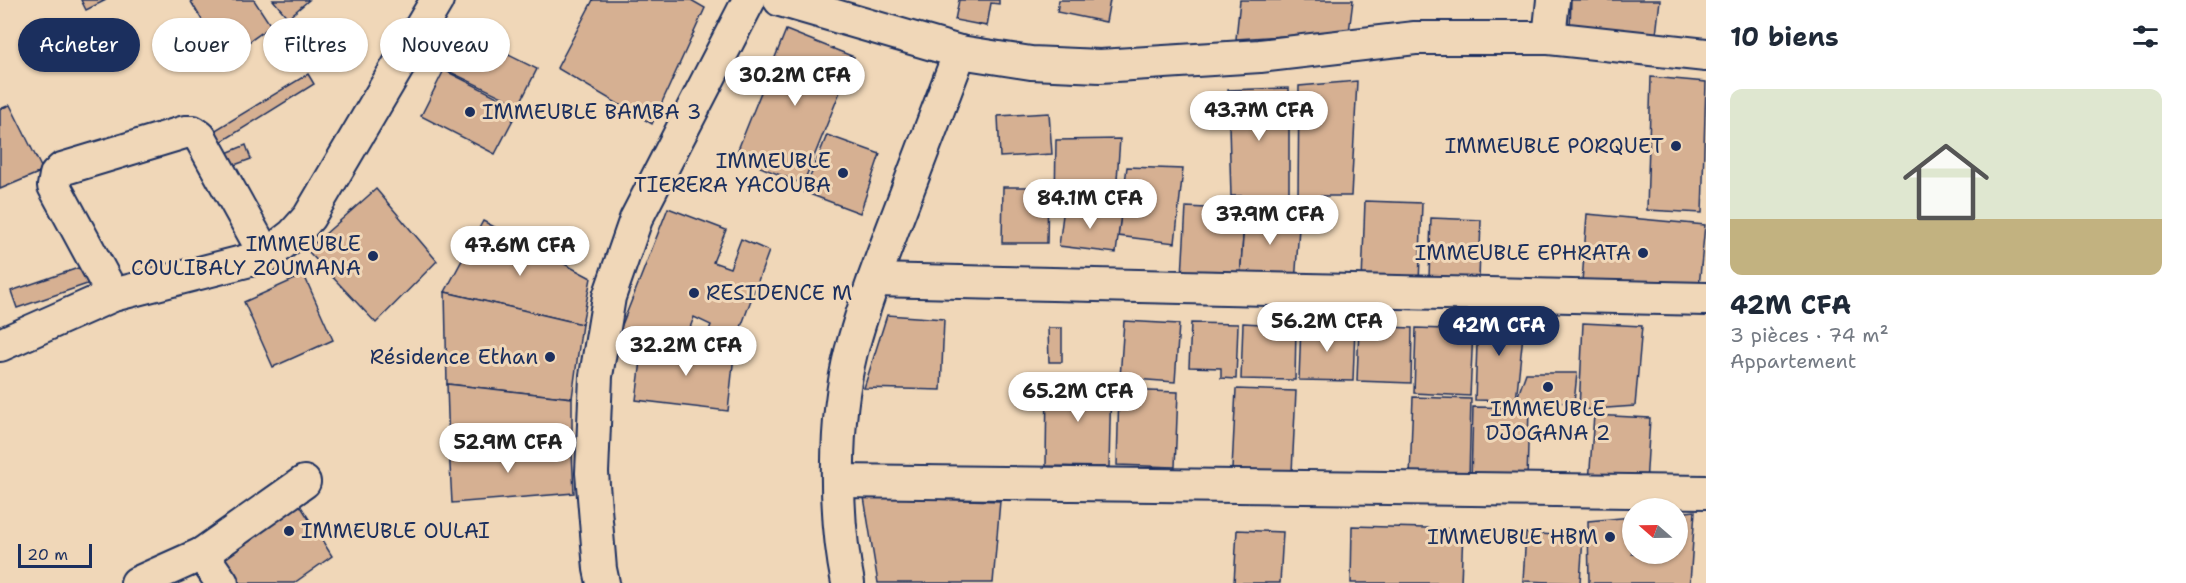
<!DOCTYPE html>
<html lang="fr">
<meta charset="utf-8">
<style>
body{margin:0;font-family:"Shantell Sans",sans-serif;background:#f2f2f3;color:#1f2937;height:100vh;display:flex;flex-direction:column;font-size:22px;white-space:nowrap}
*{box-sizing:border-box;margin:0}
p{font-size:20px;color:#747a83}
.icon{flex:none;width:33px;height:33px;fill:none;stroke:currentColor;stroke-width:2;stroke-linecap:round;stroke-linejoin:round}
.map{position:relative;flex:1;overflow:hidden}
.side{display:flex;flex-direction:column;background:#fff;width:480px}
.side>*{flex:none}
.banner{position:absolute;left:18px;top:18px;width:570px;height:54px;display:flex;gap:12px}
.needle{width:39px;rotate:290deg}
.tools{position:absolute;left:1622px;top:498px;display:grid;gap:12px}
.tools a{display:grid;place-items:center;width:66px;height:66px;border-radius:50%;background:#fff;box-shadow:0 2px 4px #0004;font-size:30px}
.scale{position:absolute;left:18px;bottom:15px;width:74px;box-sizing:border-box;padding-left:6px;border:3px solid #1b2f5e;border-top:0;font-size:16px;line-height:21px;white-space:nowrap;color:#1b2f5e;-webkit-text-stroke:4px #f0d7b8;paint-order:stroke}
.price{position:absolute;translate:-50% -51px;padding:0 14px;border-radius:21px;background:#fff;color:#222;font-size:20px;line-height:39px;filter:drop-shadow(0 2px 3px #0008)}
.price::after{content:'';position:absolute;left:50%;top:36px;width:18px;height:14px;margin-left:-9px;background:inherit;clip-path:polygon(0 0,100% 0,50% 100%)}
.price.active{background:#1b2f5e;color:#fff}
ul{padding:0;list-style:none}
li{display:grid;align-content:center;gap:12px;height:318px;padding:0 24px}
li+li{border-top:2px solid #e0e1e3}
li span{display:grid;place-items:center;height:186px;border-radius:12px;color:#555}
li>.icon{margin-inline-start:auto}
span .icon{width:108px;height:108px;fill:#fffc;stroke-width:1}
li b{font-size:26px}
h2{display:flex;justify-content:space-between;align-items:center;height:72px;padding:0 24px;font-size:26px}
.pill{padding:0 21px;border-radius:27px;background:#fff;box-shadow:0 2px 4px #0004;font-size:21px;line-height:54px}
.pill.active{background:#1b2f5e;color:#fff}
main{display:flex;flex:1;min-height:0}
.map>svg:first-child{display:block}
.building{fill:#d6b092;stroke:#1b2f5e;stroke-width:1.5}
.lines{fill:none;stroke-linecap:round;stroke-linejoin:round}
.minor-casing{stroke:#1b2f5e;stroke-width:36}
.minor{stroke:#f0d7b8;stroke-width:32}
.poi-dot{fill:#1b2f5e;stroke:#f0d7b8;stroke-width:2}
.labels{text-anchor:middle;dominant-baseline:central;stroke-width:6;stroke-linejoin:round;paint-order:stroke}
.poi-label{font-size:21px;fill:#1b2f5e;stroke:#f0d7b8;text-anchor:end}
</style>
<main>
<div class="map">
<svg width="1706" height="583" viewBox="0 0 1706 583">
<rect width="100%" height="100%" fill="#f0d7b8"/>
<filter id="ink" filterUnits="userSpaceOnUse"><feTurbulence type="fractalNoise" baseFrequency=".0167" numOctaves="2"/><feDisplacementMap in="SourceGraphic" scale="12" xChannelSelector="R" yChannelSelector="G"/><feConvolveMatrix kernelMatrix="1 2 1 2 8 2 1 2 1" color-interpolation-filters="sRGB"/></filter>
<g filter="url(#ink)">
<g class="building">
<path d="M81,0h25l-20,10z"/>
<path d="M190,0h64l17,26 -46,33z"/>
<path d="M273,0h36l-21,18z"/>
<path d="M593,0h98l14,8 -53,116 -95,-56z"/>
<path d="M959,0h40v4l-8,-1 -4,23 -32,-6z"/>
<path d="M1059,0h51l-4,22 -49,-10z"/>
<path d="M1240,0h113l-4,32 -113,7z"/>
<path d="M1571,0h89l-4,35 -86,-6z"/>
<path d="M786,30l68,27 -51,127 -68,-27z"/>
<path d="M462,32l75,37 -18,36 -75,-36z"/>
<path d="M444,70l75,38 -24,46 -74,-38z"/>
<path d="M308,74l6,10 -93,58 -7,-11z"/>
<path d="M1651,77l55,5 -4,131 -55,-3z"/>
<path d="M1357,81l-6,115h-53l1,-110z"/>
<path d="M1289,88v107l-58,1 -3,-106z"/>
<path d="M10,105l33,66 -43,18v-80z"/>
<path d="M1049,113l3,41 -52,3 -2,-41z"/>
<path d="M827,135l53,19 -20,59 -56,-21z"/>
<path d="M1120,139l-5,67 -60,-4 1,-62z"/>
<path d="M246,145l5,14 -22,8 -5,-13z"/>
<path d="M1127,167l56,2 -8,74 -57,-7z"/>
<path d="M1003,187h45l-1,56h-45z"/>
<path d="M376,189l61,72 -61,62 -69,-73z"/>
<path d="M1365,201l57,2 -3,81 -57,-2z"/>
<path d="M1064,207l57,7 -5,39 -57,-7z"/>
<path d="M1186,207l59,3 -5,69 -58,-3z"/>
<path d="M668,208l58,22 -13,32 17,6 11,-29 28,12 -36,98h-32l10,-24 -17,-8 -12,32 -20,-2 -42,-17z"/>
<path d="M1245,210l55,4 -5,69 -55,-4z"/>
<path d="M1587,214l118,11 -6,62 -117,-5z"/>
<path d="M1431,218l50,2 -2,60 -50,-2z"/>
<path d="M483,221l108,57 -9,46 -137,-32z"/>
<path d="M87,265l6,17 -76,26 -6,-17z"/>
<path d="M304,275l29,65 -60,27 -29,-65z"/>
<path d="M445,292l137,32 -10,74 -125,-14z"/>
<path d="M887,315l57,4 -3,71 -77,-2z"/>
<path d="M1478,316h47l-9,85 -41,-1z"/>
<path d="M1124,321l55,3 -4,58 -55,-4z"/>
<path d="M1191,323l47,1 -2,55 -15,-1v-10l-32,-1z"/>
<path d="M1243,323l53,3 -1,54 -54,-1z"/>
<path d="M1583,323l59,3 -7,80 -56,4z"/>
<path d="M1301,325l54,1 -2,55 -54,-1z"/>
<path d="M1359,326l53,2 -1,55 -54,-2z"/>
<path d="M1048,328h14v34h-13z"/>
<path d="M1416,328l57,2 -3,66 -56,-3z"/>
<path d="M643,345l39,4h51l1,6 -6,56 -92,-11z"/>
<path d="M1526,373h51l-3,30 -58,-2z"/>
<path d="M1047,379l64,1 -2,87 -63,-1z"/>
<path d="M447,384l125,14v55l-123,-7z"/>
<path d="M1236,389l60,2 -4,81 -60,-3z"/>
<path d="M1119,390l59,2 -3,75 -58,-2z"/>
<path d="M1413,397l58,2 -2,79 -59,-1z"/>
<path d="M1473,407l56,1 -2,73 -56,-1z"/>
<path d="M1594,415l56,3 -4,67 -57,-3z"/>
<path d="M449,446l123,7 2,40 -122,10z"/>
<path d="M864,497l136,4 -7,82h-115z"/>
<path d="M300,505l32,51 -38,27h-63l-15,-23z"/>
<path d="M1695,511l-5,72h-101l-1,-62 44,-4v37h45v-41z"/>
<path d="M1352,526l111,3 -2,54h-110z"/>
<path d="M1237,530l46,2 -3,51h-46z"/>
<path d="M1526,533l57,4 -3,46 -57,-2z"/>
</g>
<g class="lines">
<defs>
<g id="minor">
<path d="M780,0l180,52 71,11 69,3 160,-10 155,-18h134l157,17"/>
<path d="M1549,38l4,-38"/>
<path d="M874,280l832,19"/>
<path d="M113,295l-59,-109 2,-11 6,-6 123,-37h8l7,5 66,119"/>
<path d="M0,345l113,-50 153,-39 27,-21 16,-18 128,-217"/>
<path d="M839,481l867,11"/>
<path d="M202,554l20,29"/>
<path d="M137,583l65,-29 102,-72"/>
<path d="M603,583l-3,-14 -8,-96 4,-97 13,-79 27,-78 113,-219"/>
<path d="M848,583c-14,-68 -14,-163 3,-231 13,-48 31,-95 49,-142 20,-53 40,-105 60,-158"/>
</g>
</defs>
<use href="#minor" class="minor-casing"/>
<use href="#minor" class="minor"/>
</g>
</g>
<g class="poi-dot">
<circle cx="470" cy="112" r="6"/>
<circle cx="1676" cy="146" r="6"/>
<circle cx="843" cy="173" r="6"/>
<circle cx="1643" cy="253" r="6"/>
<circle cx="373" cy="256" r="6"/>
<circle cx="694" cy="293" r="6"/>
<circle cx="550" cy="357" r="6"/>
<circle cx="1548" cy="387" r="6"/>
<circle cx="289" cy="531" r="6"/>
<circle cx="1610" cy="537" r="6"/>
</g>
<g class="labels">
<g class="poi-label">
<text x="482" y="112" text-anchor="start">IMMEUBLE BAMBA 3</text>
<text x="1664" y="146">IMMEUBLE PORQUET</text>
<text x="831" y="161">IMMEUBLE<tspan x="831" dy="24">TIERERA YACOUBA</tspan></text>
<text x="361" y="244">IMMEUBLE<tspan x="361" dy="24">COULIBALY ZOUMANA</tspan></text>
<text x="1631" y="253">IMMEUBLE EPHRATA</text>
<text x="706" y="293" text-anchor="start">RESIDENCE M</text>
<text x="538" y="357">Résidence Ethan</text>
<text x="1548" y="409" text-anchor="middle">IMMEUBLE<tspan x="1548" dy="24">DJOGANA 2</tspan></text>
<text x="301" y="531" text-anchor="start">IMMEUBLE OULAI</text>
<text x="1598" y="537">IMMEUBLE HBM</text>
</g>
</g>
</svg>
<div class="tools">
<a><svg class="needle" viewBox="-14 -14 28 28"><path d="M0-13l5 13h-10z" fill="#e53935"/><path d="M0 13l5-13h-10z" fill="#747a83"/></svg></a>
</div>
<div class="scale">20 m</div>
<b class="price" style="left:795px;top:107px">30.2M CFA</b>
<b class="price" style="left:1259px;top:142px">43.7M CFA</b>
<b class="price" style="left:1090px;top:230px">84.1M CFA</b>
<b class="price" style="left:1270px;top:246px">37.9M CFA</b>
<b class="price" style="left:520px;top:277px">47.6M CFA</b>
<b class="price" style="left:1327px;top:353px">56.2M CFA</b>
<b class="price active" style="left:1499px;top:357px">42M CFA</b>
<b class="price" style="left:686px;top:377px">32.2M CFA</b>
<b class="price" style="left:1078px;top:423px">65.2M CFA</b>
<b class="price" style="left:508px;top:474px">52.9M CFA</b>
<div class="banner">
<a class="pill active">Acheter</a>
<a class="pill">Louer</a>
<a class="pill">Filtres</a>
<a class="pill">Nouveau</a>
</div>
</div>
<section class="side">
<h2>10 biens<svg class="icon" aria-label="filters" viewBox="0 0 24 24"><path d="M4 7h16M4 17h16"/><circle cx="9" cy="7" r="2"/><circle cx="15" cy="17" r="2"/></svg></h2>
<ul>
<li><span style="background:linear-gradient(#dfe7d0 70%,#c2b280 0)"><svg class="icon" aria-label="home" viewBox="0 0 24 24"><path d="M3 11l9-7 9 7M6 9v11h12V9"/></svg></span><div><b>42M CFA</b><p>3 pièces · 74 m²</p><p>Appartement</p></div></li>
</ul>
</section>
</main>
